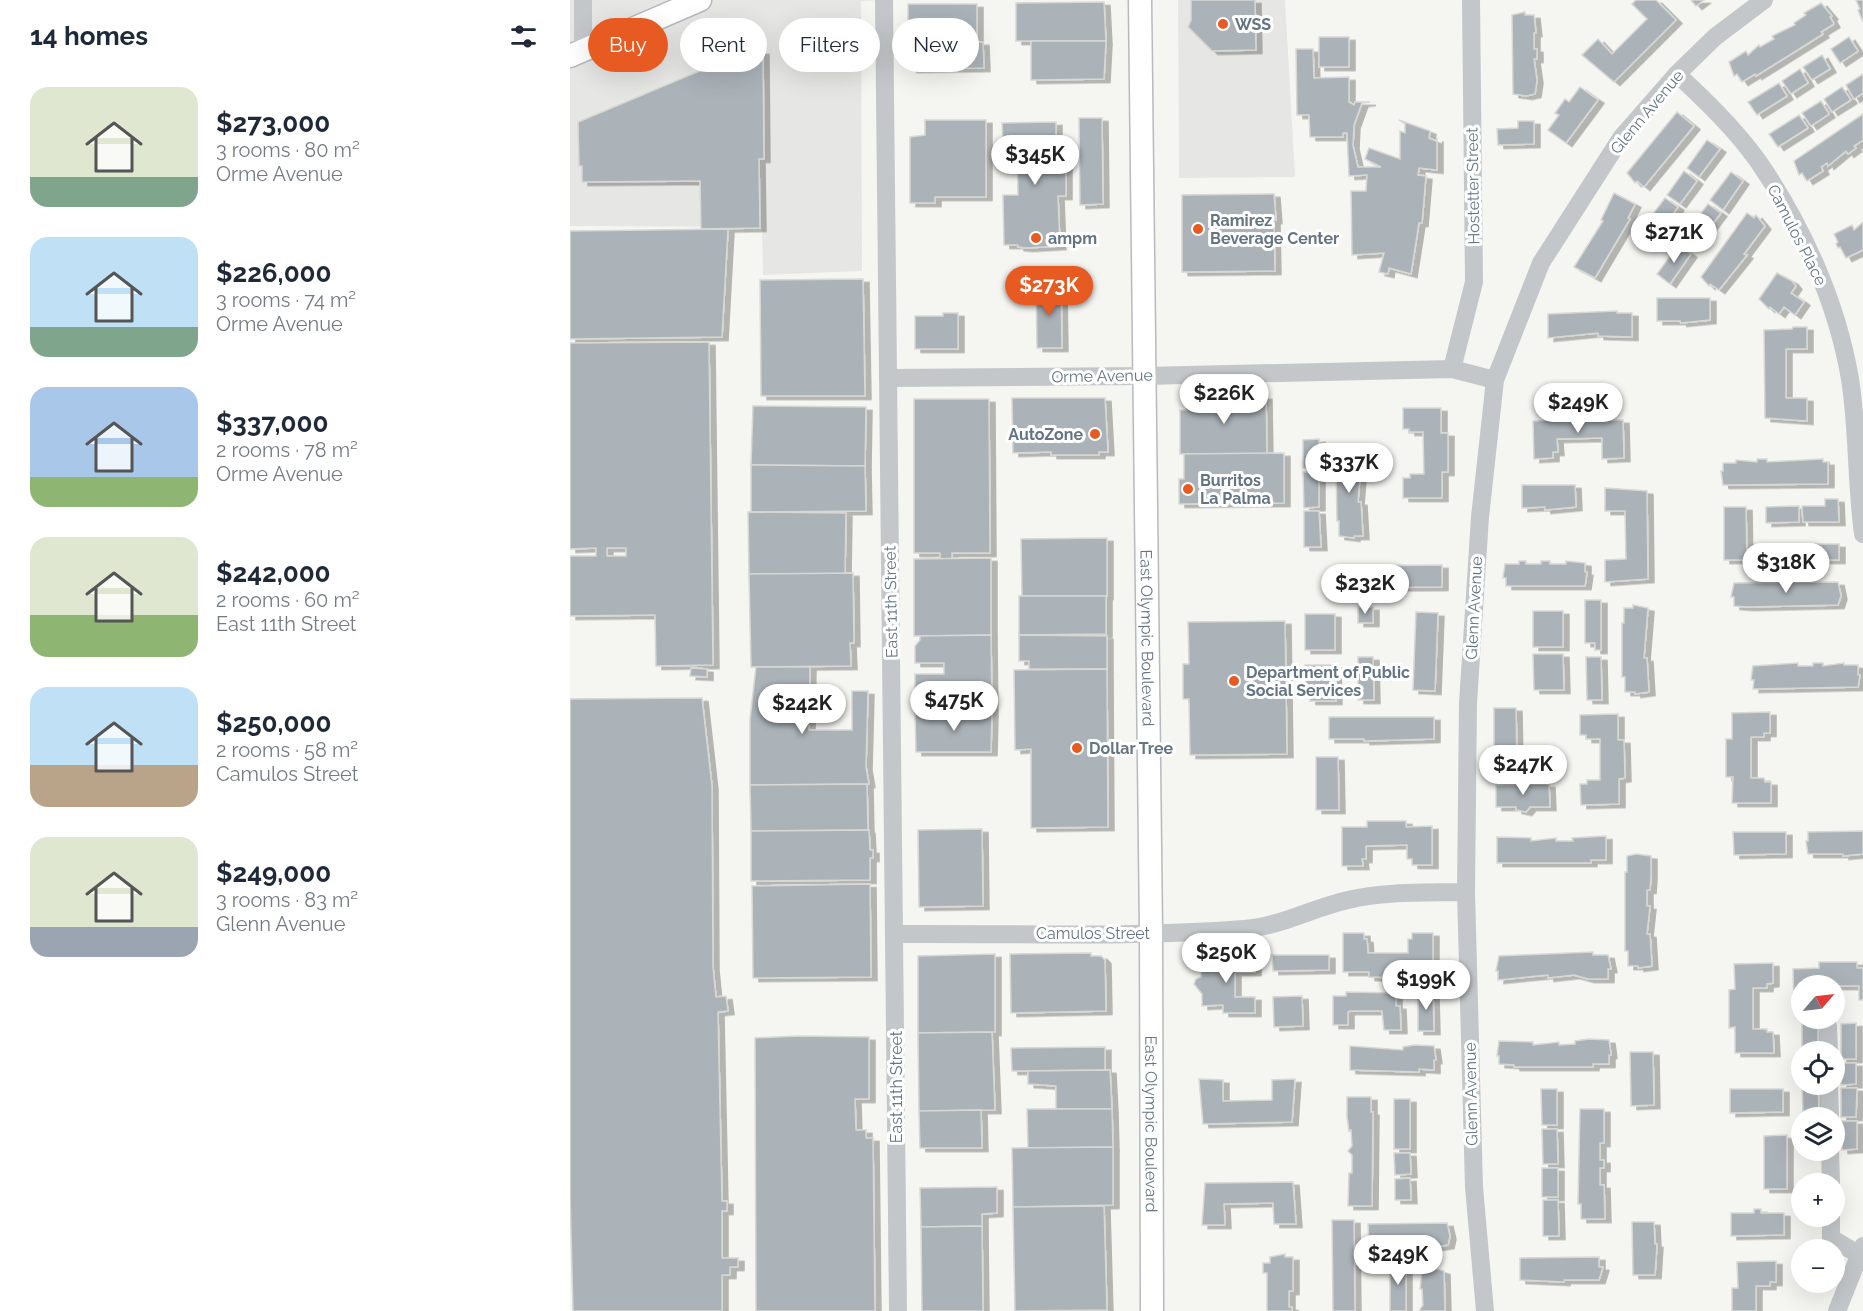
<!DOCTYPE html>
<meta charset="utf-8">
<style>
body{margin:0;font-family:Raleway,sans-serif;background:#f2f2f3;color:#1f2937;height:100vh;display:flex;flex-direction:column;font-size:22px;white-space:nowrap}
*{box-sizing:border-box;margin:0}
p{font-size:20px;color:#747a83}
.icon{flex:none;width:33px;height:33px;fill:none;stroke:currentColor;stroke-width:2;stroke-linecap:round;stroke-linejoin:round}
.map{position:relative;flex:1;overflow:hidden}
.side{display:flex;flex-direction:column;background:#fff;width:570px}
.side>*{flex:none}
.hud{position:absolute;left:18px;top:18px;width:570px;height:54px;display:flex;gap:12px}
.needle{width:39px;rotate:62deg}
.controls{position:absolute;left:1221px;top:975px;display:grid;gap:12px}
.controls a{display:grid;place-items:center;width:54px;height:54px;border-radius:50%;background:#fff;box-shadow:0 6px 24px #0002;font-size:30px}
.price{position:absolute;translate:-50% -51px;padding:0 14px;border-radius:21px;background:#fff;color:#222;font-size:20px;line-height:39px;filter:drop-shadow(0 2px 3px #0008)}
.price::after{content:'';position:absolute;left:50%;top:36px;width:18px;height:14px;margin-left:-9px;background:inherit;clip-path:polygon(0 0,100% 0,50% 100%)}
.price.selected{background:#e75a21;color:#fff}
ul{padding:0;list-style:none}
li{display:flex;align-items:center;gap:18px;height:150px;padding:0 30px}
li span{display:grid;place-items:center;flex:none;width:168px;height:120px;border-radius:18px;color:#555}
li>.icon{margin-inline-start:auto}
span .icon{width:72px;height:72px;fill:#fffc;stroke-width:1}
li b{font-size:26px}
h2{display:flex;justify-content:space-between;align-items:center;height:72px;padding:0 30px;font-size:26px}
.chip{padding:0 21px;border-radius:27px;background:#fff;box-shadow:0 6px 24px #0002;font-size:21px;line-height:54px}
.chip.selected{background:#e75a21;color:#fff}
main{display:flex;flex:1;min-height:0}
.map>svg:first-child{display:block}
.built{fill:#e6e7e5}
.building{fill:#abb2b8;stroke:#d7d7d4;stroke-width:1.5;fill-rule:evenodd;filter:url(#shadow)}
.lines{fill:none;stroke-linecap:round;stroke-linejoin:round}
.major-casing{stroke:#b6babe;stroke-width:25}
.minor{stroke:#c3c7ca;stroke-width:18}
.major{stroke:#fff;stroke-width:22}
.poi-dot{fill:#e75a21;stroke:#fff;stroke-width:2}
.labels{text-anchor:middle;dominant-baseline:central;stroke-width:6;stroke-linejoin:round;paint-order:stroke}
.poi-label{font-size:16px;font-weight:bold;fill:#647484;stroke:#fff;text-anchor:start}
.street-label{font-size:16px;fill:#647484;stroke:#fff}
</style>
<main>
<section class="side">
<h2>14 homes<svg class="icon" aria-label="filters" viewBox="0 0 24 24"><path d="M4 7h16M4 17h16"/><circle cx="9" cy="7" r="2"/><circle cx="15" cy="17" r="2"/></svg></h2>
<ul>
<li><span style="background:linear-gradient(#dfe7d0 75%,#7fa58c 0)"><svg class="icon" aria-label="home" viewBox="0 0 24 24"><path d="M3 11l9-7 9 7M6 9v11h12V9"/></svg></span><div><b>$273,000</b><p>3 rooms · 80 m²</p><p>Orme Avenue</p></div></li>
<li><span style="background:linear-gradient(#bfe0f5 75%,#7fa58c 0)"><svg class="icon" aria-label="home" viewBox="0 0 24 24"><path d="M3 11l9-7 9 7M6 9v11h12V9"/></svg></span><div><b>$226,000</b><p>3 rooms · 74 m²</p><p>Orme Avenue</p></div></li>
<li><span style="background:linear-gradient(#a9c7e8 75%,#8fb573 0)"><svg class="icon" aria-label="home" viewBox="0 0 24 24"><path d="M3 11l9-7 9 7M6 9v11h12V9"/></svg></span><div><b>$337,000</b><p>2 rooms · 78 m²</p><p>Orme Avenue</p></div></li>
<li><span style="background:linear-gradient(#dfe7d0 65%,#8fb573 0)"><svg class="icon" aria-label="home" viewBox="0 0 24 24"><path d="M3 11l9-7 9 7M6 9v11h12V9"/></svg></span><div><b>$242,000</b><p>2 rooms · 60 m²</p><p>East 11th Street</p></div></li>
<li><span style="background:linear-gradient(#bfe0f5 65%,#b9a48a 0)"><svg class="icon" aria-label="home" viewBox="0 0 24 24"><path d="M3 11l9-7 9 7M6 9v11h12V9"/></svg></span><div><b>$250,000</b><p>2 rooms · 58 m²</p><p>Camulos Street</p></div></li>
<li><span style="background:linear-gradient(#dfe7d0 75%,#9aa5b1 0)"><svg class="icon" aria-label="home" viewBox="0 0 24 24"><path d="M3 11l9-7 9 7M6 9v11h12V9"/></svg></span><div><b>$249,000</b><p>3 rooms · 83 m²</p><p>Glenn Avenue</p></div></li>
</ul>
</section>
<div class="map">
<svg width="1293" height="1311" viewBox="0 0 1293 1311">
<defs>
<filter id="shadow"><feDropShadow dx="6" dy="3.5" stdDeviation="0" flood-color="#0004"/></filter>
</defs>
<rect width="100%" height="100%" fill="#f5f6f2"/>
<g class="built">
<path d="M0,0h310l-19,1 1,270 -99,4 -1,-48 -192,-1z"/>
<path d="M608,0h107l10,177 -116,1z"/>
</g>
<g class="building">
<path d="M621,0h64l1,50 -44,1 -24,-24 3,-7z"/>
<path d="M1066,0h20l20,20 -62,62 -32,-27 16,-16 14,15 35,-35 -15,-15z"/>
<path d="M1121,0h13l-8,6z"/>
<path d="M1286,0h7v22l-5,-12 2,-1z"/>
<path d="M534,2l2,39h-90v-38z"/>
<path d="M1251,3l11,13 -2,1 4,7 -13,8 2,2 -67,42 -1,-2 -13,8 -5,-8 -3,2 -5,-14 17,-11 2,4 11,-10 1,2 14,-8 -2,-3 23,-11 -1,-2 12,-8 -2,-2z"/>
<path d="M338,4h69v38l-69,1z"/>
<path d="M955,12v3h9l2,18h-2v16h3v10h-3l3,21 -2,14 -9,2 -13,-2 -1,-79z"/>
<rect x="749" y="37" width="30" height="30"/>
<path d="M1279,37l9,14 -18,12 -9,-14z"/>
<path d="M461,41h75l-2,38 -73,1z"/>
<path d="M413,42l1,26 -73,1 -2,-3 -1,-23z"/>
<path d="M726,49h17l1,29 35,-1v25l5,3 1,-3h15l-8,1 -8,22 -1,21 5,21h23l-16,-8 4,-11 31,11v-28l5,2v-9l-6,-4 31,11 -1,7 7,3 1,-3v32l-18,-2 -1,7 8,1 -4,47h-3l-8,51 -22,-6 -1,6 -9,-2 5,-19 -32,2 -1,-64h15l1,-16 -18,1 -2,-43h-4v4h-33l-1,-22h-12z"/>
<path d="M177,51h16l1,108h-5l1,69 -59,1 -1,-48 -118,1v-16h-3l-1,-44z"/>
<path d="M1252,55l8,14 -18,11 -9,-13z"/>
<path d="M1230,69l8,14 -17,11 -9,-13z"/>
<path d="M1293,74v19l-9,6 -8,-14z"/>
<path d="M1209,83l8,13 -30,19 -9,-13z"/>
<path d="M1010,87l18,13 -32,43 -18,-13 11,-15 -4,-2 10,-14 4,3z"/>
<path d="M1272,87l9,13 -19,12 -8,-13z"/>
<path d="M1251,101l8,13 -18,12 -9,-13z"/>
<path d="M1107,112l17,14 -50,61 -7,-6 -2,2 -8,-10z"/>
<path d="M1293,114v26l-9,6 2,2 -8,6 -2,-3 -18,15 -1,-3 -6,4 2,4 -16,10 -5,-8 -3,2 -5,-14z"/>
<path d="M1229,115l9,13 -30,19 -9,-13z"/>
<path d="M509,118h23l1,86 -23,1z"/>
<path d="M355,120h61v77h-51v6h-25v-66l15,-2z"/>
<path d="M948,121h16v23l-36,1 -1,-16 21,-1z"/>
<path d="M486,122v27h10v47h-8l2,50 -34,2 -8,-1v-2h-14l-1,-50h15l-1,-52h-14l-1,-20z"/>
<path d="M1137,140l13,9 -21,28 -12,-9z"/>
<path d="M1114,171l13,10 -17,23 -13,-9z"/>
<path d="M1161,172l12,9 -20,29 -13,-10z"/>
<path d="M1044,193l21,11 -7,14 2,1 -35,59 -21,-11 29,-46 -2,-1z"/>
<path d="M704,194l2,26h-2l1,51 -93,1v-77z"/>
<path d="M1095,198l13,9 -21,29 -13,-10z"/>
<path d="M1138,204l13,9 -13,17 -13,-9z"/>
<path d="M1177,213l7,5 2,-3 9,11 -21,28 3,1 -28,35 -9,-6 -1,2 -8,-9z"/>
<path d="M1293,222v28l-17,8 -6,-11 -2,1 -2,-4 2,-2 -4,-8 18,-9 2,5z"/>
<path d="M158,229l-6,108 -152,2v-108z"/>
<path d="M1108,245l13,9 -21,30 -13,-10z"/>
<path d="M1207,273l15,8 4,5 -5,7 13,9 -9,13 -11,-8 -5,7 -9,-7 -1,2 -10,-10z"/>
<path d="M293,279l2,117h-104l-1,-116z"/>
<path d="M466,286h25l1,62h-25z"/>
<path d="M1087,298h53v22l-29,3 -1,-2h-23z"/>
<path d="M1047,311v2h15v24l-34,-1v-3l-50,5v-24z"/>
<path d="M373,313h15v36h-43v-33h28z"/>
<path d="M1223,327h14v22h-21v49h21v23l-42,-3 -1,-88 28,-1z"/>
<path d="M139,342l4,323 -57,1 -1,-51 -85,1v-60h26v-8l-26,1v-206zM37,548h19v8h-19z"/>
<path d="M616,393h21l-1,3h60l1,58h-87v-44h6z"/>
<path d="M442,398h93l3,54h-9v3h-48v-3l-38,1z"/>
<path d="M344,399h75l1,154h-38v6h-12v-6h-26z"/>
<path d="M183,406l113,1 -1,59 -114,-1z"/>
<path d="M833,408h38v25h7v39h-6v26h-39v-20h7v-4h14l-1,-42h-14v-3h-6z"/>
<path d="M988,414h39v6h26l1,38 -22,1v-21l-45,1 1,13h-5v6l-19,1 -1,-38 25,-1z"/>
<path d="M749,439v29h-16v-28z"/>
<path d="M778,450l14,2 -4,50h3l2,34h-9v2l-15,-2v-15h-2l-1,-53h2v-16l10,1z"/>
<path d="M714,453v50l-105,1v-25h5v-25z"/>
<path d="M1187,459h10v3l56,-3v3h5v22l-105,1 -2,-14h2v-8h13v-3l21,2z"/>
<path d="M181,465l114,1 1,45 -115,1z"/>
<path d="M733,472h16v35l-15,1z"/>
<path d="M952,485h53l1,22 -31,3v-3l-23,1z"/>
<path d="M1035,488l42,3 1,88 -43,3v-22l21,-1 -1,-48h-20z"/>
<path d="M1255,499h13l1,23h-36l-1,-16h23z"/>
<path d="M1229,506v16l-33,1v-16z"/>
<path d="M1154,507h22l1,53h-23z"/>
<path d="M734,511h15l2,36h-17z"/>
<path d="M178,512l98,1 -1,61h-96z"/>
<path d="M537,538v58h-85l-1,-57z"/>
<path d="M1230,544v16l-36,1 -1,-16z"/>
<rect x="1233" y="544" width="36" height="16"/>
<path d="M421,558v77l-77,1v-77z"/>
<path d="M949,561h7v3h15v-3h9v3h16v-3l19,2v9h2l-2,14h-79v-8h-3l2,-14h14z"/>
<path d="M872,565v22l-105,1v-8h-3l2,-14z"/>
<path d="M283,573l1,70h-4l1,23 -100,1 -2,-93z"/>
<path d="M1268,582l3,14 -3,9 -90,2 -14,-1v-9h-3l3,-14z"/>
<path d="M449,596h87v38l-87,1z"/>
<path d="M1015,600h16v50h-6v-7h-10z"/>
<path d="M1063,605l15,3 -4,50h3l2,34 -14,2v-2h-10v-15h-3v-54h2v-15h9z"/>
<rect x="788" y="607" width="15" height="16"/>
<rect x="963" y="611" width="30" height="36"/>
<path d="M846,612l22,1 -3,78 -22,-1z"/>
<rect x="735" y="614" width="30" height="36"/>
<path d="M715,621l2,133 -97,1 -1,-56h-6v-35h6l-1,-42z"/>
<path d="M421,635l1,78h-77v-39h29v-11h-29v-17l5,-6v-4z"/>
<path d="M449,635l88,1v33h-78v-8h-10z"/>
<path d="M963,654h30l1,36h-30z"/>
<path d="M788,657h15l1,43h-16z"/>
<path d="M1016,657h15l1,43h-15z"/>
<path d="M1228,663v3h15v-3h10v3l21,-3v2h14v10h2l-2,12 -105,2 1,-9h-3l2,-14z"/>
<path d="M735,665h30l1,36h-26v-8l-4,1z"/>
<path d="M186,667h54l-1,63h43v-39h16l-2,76 3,17 -119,1v-66z"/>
<path d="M121,668l16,1v8l-17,-1z"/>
<path d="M537,669l1,158 -77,1v-79l-16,1 -1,-80z"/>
<path d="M132,698l10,88 1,181 3,30 10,-1 2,15 -10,1 4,189h5v10h-5v47h16v9h-8v8h-8v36h-149l-3,-117v-495z"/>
<path d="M924,708h22l1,53h-23z"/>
<path d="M1200,712v21h-6v4h-13v41h13l1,4h6v21h-39l1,-26h-7v-38h6v-26z"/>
<path d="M345,713h77l-1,39h-75z"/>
<path d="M1048,714v26h6l1,38 -6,1v25l-38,1 -1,-21h7v-4h13v-41h-14v-4h-6v-20z"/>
<path d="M759,717h105v22l-70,2v-2h-35z"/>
<path d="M746,757h22l1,53h-23z"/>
<path d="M297,784l1,46 -117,1 -1,-46z"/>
<path d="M979,784l1,23h-20l-4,5 -10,-2v-3h-20v-22z"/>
<path d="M797,821h39v6l26,-1v39h-20v-6h-5v-14l-41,1v13h-4l1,7h-21v-39h25z"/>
<path d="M412,829l1,77 -64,1 -1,-77z"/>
<path d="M299,830l1,20h3v8h-3v22l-119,1v-50z"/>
<path d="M1293,831v23l-20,2v-2h-35l-2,-13h2v-9z"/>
<path d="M1163,832h53v22l-52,1z"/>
<path d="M1036,836v24h-15v3h-94v-26l34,1v3l25,-3v3h17l-1,-3z"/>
<path d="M1066,854l15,2v20l-1,14h-3v16h3l-3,28h3l2,32 -14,2v-2h-10v-15h-3v-79h2v-16z"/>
<path d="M300,884l1,93 -118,1 -1,-92z"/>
<path d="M773,933h21v6h3l1,14h40v-14h4v-6h21v38h-26v7l-38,-1v-5h-26z"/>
<path d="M1023,952v3h15l3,14h-3v10h-20l-14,-4 -26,3v-3l-50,5v-9h-2l3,-15z"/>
<path d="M521,953v3h10l4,4 1,51 -95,2 -1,-59z"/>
<path d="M425,954v78l-77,1v-77z"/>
<path d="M685,955v17h-20v25h20v16h-32v-8l-21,1v-12l-8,-10 2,-5 5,-2v-13h22v-8z"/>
<path d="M702,955h57v15l-56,1z"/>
<path d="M1249,962h38v6h6v32h-4v-14h-57v21h-8l-1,-38 26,-1z"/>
<path d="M1203,963v20l-6,1v4h-14v41h14v3h6l1,21h-39v-26l-6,1v-38l6,-1 -1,-25z"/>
<path d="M848,990h15l1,41h-16z"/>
<path d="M776,992l50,1v13h4l1,24h-17l-2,-19h-32l-2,1v13h-15v-29h13z"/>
<path d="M732,996l1,30 -29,1 -1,-30z"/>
<path d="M1286,1023v36h-15v-35z"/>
<rect x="1232" y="1024" width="16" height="28"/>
<path d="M422,1032l3,78 -76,1 -1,-78z"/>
<path d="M229,1036l70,1v62h-14l1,31h10v8h7l2,173h-119l-1,-273z"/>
<path d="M1019,1039l20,1 2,15h-2v9h-16v3h-79v-2l-15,-1v-8h-2l2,-15 34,1v3l26,-3v3l16,-1v-3z"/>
<path d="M844,1045l20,1 2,14h-2v10l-15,-1v3l-69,-2v-24l53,4v-3z"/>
<path d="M535,1047v23h5l-98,1 -1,-23z"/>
<path d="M1060,1052h23l1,53 -23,1z"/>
<path d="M1271,1063h15v21l-15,1z"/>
<path d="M540,1070l2,39h-56v-23l-28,-2v-13z"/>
<path d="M629,1079l24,1v21l49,-1v-20l23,-1 -3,43 -89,2z"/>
<path d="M1232,1084h16l1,29h-16z"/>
<path d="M1271,1088h16l-1,29h-15z"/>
<path d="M971,1089h16v36h-15z"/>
<path d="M1160,1089h53v23l-53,1z"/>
<path d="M777,1097h24v15h2l-1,94h-24l1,-33h3v-18l-4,-4 4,-5 -1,-16 -2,1 -2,-14z"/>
<rect x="824" y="1099" width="16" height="50"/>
<path d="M457,1109h85l1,38 -85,1z"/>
<path d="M1010,1109h24v34h-4v17h4v8h-4v17h4l1,34h-24v-15h-3z"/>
<path d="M411,1110l1,38h-62l-1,-37z"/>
<path d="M1271,1121h16v28l-15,1z"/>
<path d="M972,1129h15l1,35h-15z"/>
<path d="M1217,1135v54h-23v-53z"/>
<path d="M543,1147v58l-100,2 -1,-59z"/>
<path d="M824,1153h16l1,21 -16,1z"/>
<rect x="972" y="1168" width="16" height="29"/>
<path d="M840,1178l1,22h-16v-21z"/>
<path d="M723,1182l3,42h-22l-1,-21 -49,1 1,21h-23l3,-42z"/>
<path d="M427,1187v26l-15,1v12l-61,1 -1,-39z"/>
<path d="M973,1200h15l1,36h-16z"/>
<path d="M534,1206l3,104 -92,1 -2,-104z"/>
<path d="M1184,1209h7v4h23v22l-53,1v-23h23z"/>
<path d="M762,1220h22l1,91h-22z"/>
<path d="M1062,1222h22l1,22h2l-2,31h-22z"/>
<path d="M877,1223l3,13 -2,9 -19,3v-3h-16v3h-10v-2h-16v2l-18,-2 -1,-22z"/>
<path d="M412,1226l1,85h-61l-1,-84z"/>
<path d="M715,1254v3h8v34h-4v16h3v4h-25v-38h-4v-10h7v-6z"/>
<path d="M1029,1257v10h4l-4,13h-35v2l-44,-2v-22z"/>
<rect x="820" y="1260" width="16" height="51"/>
<path d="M1206,1261v21h-6v4h-14v25h-24v-23h6l-1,-26z"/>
<path d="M863,1268l11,3 1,40h-26l4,-6 -1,-16h-2l2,-18z"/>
</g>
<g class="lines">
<defs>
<g id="major">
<path id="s1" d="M570,0l11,932 1,379"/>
<path d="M0,56l130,-56"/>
</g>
</defs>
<use href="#major" class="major-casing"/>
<g class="minor">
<path d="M13,0v51"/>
<path d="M314,0l14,1311"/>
<path d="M1107,74c29,27 58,55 81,87 44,64 79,141 92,218 8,51 6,103 13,155"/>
<path d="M882,369l22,-87 -3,-282"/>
<path d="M318,378l256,-2 308,-7 43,11"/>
<path d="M325,934c116,-1 233,4 349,-5 38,-3 68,-21 104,-29 38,-9 79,-7 118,-8"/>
<path d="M1258,1026l1,26"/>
<path d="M1259,1084l1,34"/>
<path d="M1260,1150l1,34"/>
<path d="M1261,1216v22l27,16"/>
<path d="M915,1311l-11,-124 -8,-295 2,-189 12,-186 15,-137 46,-117 80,-125 56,-64 38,-37 49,-37"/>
<path d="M1267,1311l26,-65"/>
</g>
<use href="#major" class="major"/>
</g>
<g class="poi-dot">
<circle cx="653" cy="24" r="6"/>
<circle cx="628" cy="229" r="6"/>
<circle cx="466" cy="238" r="6"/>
<circle cx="525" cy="434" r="6"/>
<circle cx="618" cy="489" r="6"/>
<circle cx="664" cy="681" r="6"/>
<circle cx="507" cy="748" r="6"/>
</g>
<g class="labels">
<g class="poi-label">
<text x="665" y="24">WSS</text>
<text x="640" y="220">Ramirez<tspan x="640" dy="18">Beverage Center</tspan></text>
<text x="478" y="238">ampm</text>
<text x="513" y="434" text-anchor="end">AutoZone</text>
<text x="630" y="480">Burritos<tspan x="630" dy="18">La Palma</tspan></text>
<text x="676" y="672">Department of Public<tspan x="676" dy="18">Social Services</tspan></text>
<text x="519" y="748">Dollar Tree</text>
</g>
<g class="street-label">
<text transform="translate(1077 112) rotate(-50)">Glenn Avenue</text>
<text transform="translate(903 186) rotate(-91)">Hostetter Street</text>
<text transform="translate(1227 235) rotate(63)">Camulos Place</text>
<text transform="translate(532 376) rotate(-1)">Orme Avenue</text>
<text transform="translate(321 602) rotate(-91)">East 11th Street</text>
<text transform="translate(904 608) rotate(-87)">Glenn Avenue</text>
<text stroke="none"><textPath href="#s1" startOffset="638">East Olympic Boulevard</textPath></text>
<text x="523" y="933">Camulos Street</text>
<text transform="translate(326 1087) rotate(-90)">East 11th Street</text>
<text transform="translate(901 1094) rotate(-91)">Glenn Avenue</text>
<text stroke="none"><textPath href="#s1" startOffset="1124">East Olympic Boulevard</textPath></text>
</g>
</g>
</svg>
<div class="controls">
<a><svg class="needle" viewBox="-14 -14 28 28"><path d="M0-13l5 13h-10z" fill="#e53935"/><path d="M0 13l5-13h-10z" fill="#747a83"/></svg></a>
<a><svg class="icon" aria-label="locate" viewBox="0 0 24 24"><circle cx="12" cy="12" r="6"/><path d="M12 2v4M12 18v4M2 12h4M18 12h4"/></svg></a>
<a><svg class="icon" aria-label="layers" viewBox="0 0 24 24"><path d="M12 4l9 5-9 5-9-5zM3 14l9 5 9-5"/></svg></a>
<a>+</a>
<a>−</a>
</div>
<b class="price" style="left:465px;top:186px">$345K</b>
<b class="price" style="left:1104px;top:264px">$271K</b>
<b class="price selected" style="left:479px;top:317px">$273K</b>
<b class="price" style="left:654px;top:425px">$226K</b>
<b class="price" style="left:1008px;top:434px">$249K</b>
<b class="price" style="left:779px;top:494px">$337K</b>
<b class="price" style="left:1216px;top:594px">$318K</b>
<b class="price" style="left:795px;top:615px">$232K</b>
<b class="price" style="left:384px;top:732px">$475K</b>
<b class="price" style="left:232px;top:735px">$242K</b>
<b class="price" style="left:953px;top:796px">$247K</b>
<b class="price" style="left:656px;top:984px">$250K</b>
<b class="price" style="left:856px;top:1011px">$199K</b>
<b class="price" style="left:828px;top:1286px">$249K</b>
<div class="hud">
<a class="chip selected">Buy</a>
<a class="chip">Rent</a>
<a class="chip">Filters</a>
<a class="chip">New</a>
</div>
</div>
</main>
